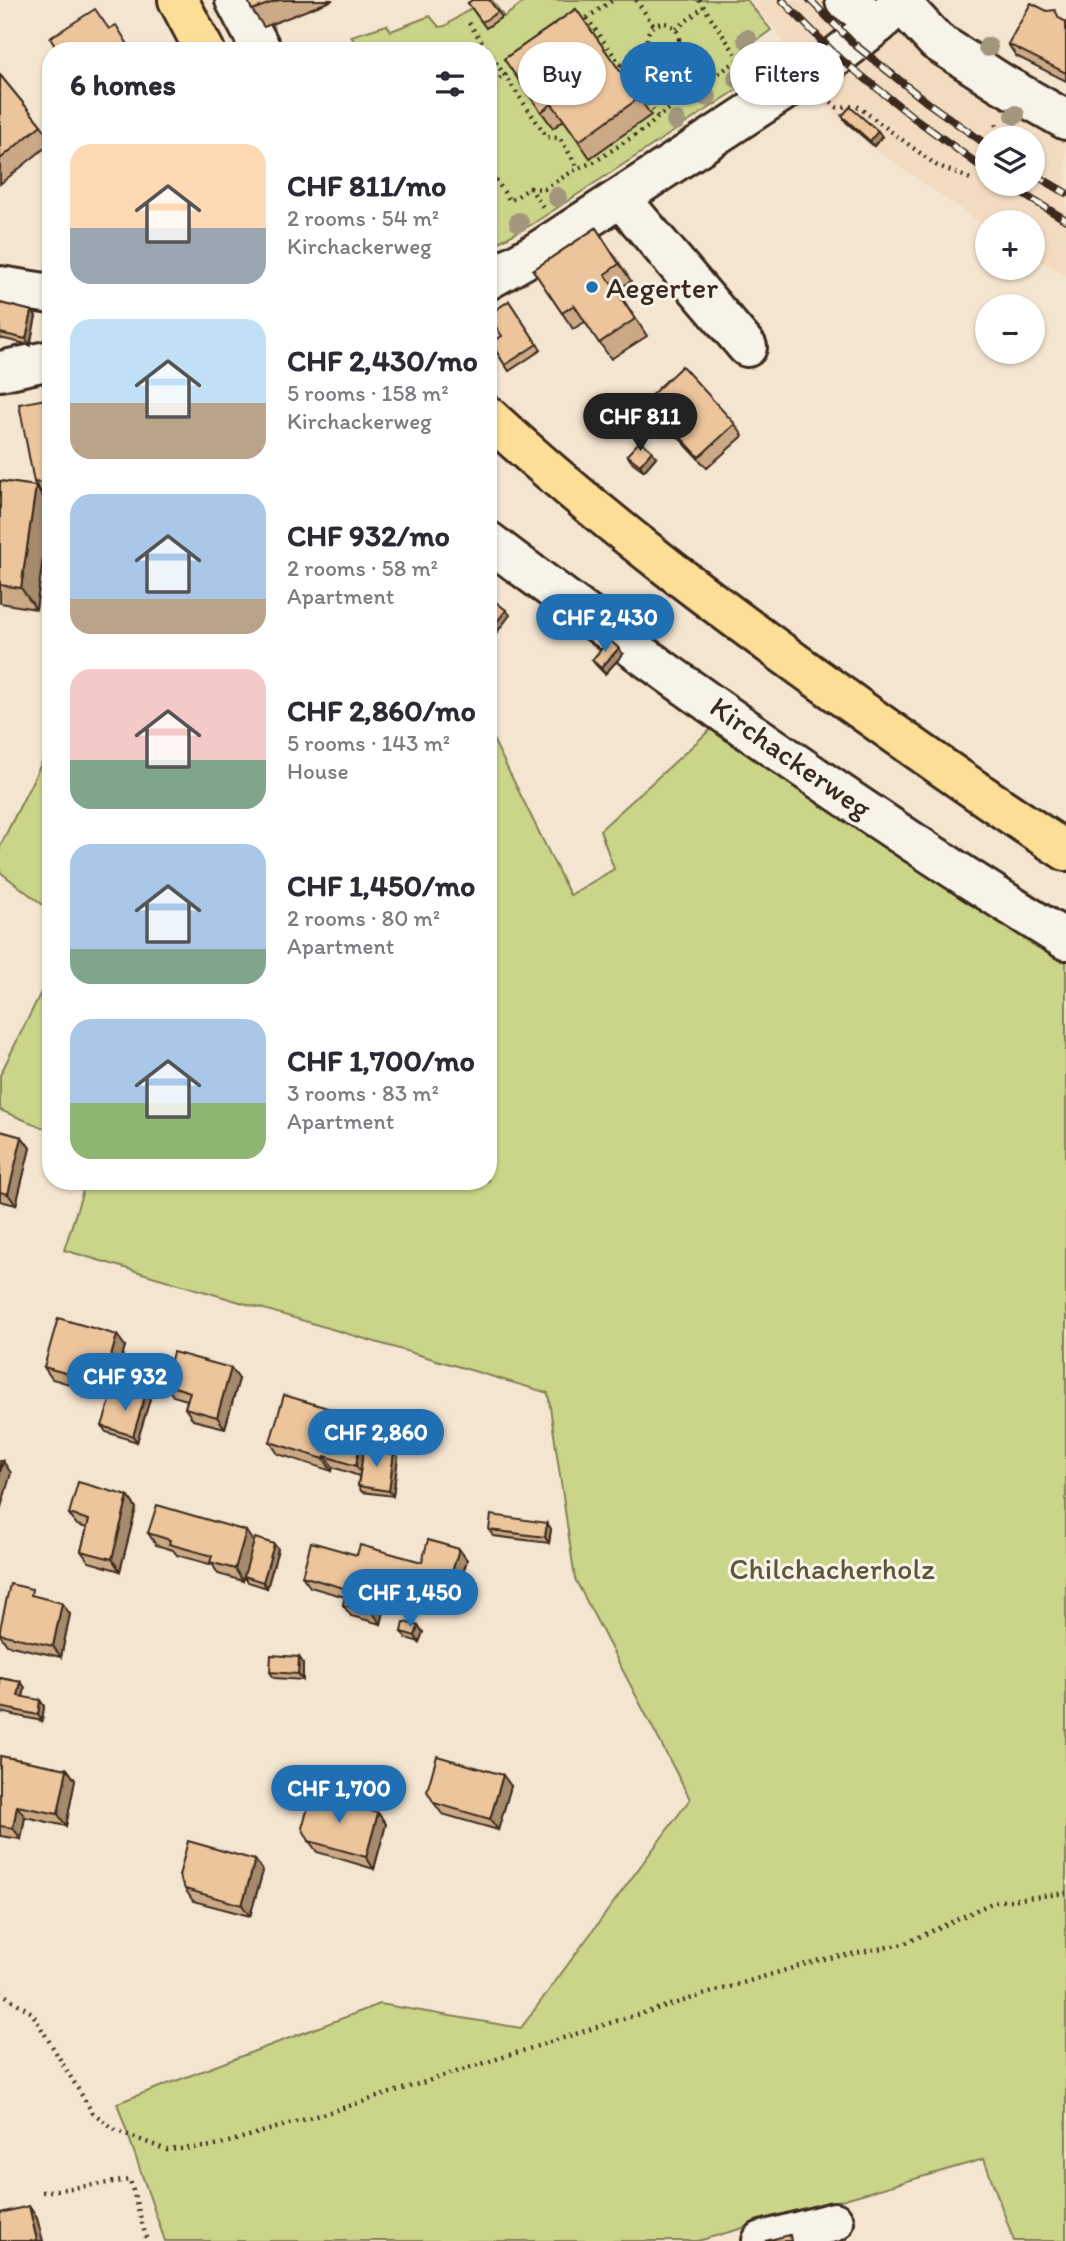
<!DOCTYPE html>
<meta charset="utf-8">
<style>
body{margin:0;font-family:Itim,sans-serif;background:#f2f2f3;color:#2b2b33;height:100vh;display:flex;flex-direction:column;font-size:26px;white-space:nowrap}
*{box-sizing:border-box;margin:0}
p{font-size:23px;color:#7c7c81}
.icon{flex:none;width:38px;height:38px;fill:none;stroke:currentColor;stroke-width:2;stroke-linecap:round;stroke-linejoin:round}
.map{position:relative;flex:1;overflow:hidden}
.side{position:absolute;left:42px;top:42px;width:455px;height:1148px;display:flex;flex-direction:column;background:#fff;border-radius:28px;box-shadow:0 2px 5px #0004}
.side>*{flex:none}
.guide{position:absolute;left:518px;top:42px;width:443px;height:63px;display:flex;gap:14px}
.fabs{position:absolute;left:975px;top:126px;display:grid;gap:14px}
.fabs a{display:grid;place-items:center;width:70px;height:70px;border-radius:50%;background:#fff;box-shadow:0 2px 5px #0004;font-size:35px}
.price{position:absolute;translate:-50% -60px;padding:0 16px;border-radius:24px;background:#1f6fb2;color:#fff;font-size:23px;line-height:46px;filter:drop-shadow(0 2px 4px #0008)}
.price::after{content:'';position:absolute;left:50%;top:42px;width:21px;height:16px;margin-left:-10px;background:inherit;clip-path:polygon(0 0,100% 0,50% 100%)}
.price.on{background:#222;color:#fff}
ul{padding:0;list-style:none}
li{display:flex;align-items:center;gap:21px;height:175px;padding:0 28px}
li span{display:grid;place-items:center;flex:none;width:196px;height:140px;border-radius:21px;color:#555}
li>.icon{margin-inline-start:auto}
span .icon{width:84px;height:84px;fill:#fffc;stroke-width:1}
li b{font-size:30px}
h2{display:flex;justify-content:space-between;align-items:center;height:84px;padding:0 28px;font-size:30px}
.chip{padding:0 24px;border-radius:32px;background:#fff;box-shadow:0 2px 5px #0004;font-size:24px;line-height:63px}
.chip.on{background:#1f6fb2;color:#fff}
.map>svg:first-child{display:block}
.built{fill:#f2dbc1;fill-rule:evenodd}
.green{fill:#cad589;stroke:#828054;stroke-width:2;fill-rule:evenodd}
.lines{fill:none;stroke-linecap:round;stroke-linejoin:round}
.minor-casing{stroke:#3b2a1e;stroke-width:44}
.major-casing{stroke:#3b2a1e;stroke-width:44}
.path{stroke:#3b2a1e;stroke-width:4.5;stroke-dasharray:2 5;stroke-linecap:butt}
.minor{stroke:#f7f3e8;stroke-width:38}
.major{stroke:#fdde96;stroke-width:38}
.rail-casing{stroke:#3b2a1e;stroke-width:8}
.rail{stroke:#f7f3e8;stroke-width:5;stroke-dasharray:16;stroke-linecap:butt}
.tree{fill:#a2967d}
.wall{fill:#cba986;stroke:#3b2a1e;stroke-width:2}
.shaded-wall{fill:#a58a6d;stroke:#3b2a1e;stroke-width:2}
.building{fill:#ecc59c;stroke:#3b2a1e;stroke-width:2}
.poi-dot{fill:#1f6fb2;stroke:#f7f3e8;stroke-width:2.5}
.labels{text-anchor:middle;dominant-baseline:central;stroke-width:6;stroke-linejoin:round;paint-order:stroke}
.poi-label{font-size:30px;fill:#3b2a1e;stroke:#f7f3e8;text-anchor:start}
.street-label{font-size:30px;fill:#3b2a1e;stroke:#f7f3e8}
.park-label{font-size:30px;fill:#5f5539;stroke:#f7f3e8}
</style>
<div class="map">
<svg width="1066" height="2241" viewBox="0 0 1066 2241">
<rect width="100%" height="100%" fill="#f4e5d1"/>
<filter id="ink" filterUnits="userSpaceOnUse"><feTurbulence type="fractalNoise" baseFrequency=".0143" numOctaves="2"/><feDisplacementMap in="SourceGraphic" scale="14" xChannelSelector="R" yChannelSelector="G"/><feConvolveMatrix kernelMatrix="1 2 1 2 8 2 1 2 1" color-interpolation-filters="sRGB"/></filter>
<g filter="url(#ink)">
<path class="built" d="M751,0l149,2 166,118v155l-33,-18 -1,-35h-45v5l-113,-78 -56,-49 -43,-70zM987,138h45v46h-45z"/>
<g class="green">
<path d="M483,0h9l12,17 22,-17h221l24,30 -28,20 18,24 -230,151 -34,18 -9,-13v-179h-128l-9,-15 36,-11 4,6 39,-15 9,11 6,-1zM587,26l4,131 -27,-37 -11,8z"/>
<path d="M488,729l82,166 44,-26 -14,-39 111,-101 355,221v1291h-52l-30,-82 -286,82h-533l-48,-138 263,-99 141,24 169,-229 -115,-220 -27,-186 -484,-143 22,-69h402z"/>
<path d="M51,744v167l-51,-39v-26z"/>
<path d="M51,972v159l-51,-21v-35z"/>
</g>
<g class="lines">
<defs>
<g id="minor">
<path d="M235,0l27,51"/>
<path d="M845,0l33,24"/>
<path d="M900,2l36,39 65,42 65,37"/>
<path d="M621,199l126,148"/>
<path d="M488,280l49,-28 300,-196 41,-32 24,-24"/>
<path d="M0,286l51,8"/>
<path d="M0,371l51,-11"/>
<path d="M488,541c187,141 379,276 578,399"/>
<path d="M762,2241l72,-19"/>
</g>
<g id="major">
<path d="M178,0l27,51"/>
<path d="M488,416c111,103 232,193 355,281 73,52 147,105 223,154"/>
</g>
</defs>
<use href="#minor" class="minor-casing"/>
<use href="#major" class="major-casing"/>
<g class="path">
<path d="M636,0l18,26"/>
<path d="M699,0l40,59 14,-9 8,12"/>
<path d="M587,18l71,99"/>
<path d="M581,22l32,-22"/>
<path d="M469,23l19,28"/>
<circle cx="663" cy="39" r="16"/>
<path d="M676,29l28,-22"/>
<path d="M488,51l59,86 13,1 18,30"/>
<path d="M673,52l27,35"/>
<path d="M621,67l29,-19"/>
<path d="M488,87l28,-20"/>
<path d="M831,102l6,5 20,-1 79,59 35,14"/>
<path d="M996,124l6,11"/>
<path d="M488,168l22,33 20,-13 13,19"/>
<path d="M530,188l14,1 34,-21 16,-6 55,-36 9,-9 81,-58"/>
<path d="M0,1992l32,21 60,99 25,19 50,19 48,-4 131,-39 264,-84 209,-63 85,-16 90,-42 72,-9"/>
<path d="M42,2192l88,-12 17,61"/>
</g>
<use href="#minor" class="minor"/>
<use href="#major" class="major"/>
<defs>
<g id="rail">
<path d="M782,0l55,56 76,61 74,54"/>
<path d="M810,0l44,44 74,59 59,42"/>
<path d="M1032,173l34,20"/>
<path d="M1006,184l60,36"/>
</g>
</defs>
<use href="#rail" class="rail-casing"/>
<use href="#rail" class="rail"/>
</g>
<g class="tree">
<circle cx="747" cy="39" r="10"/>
<circle cx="988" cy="47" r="10"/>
<circle cx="737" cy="78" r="10"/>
<circle cx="707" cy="97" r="10"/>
<circle cx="1015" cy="115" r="10"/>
<circle cx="676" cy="121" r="10"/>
<circle cx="557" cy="197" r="10"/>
<circle cx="519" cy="222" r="10"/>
</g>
<g class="wall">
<path d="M248,0h85l-69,27 -12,-17z"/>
<path d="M489,0l13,17 -16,11 -18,-25z"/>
<path d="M576,9l75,106 -61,43 -26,-38 -11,8 -49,-69z"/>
<path d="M1061,19l5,3v59l-50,-25 -8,-12z"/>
<path d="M0,75l41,50 10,14v4l-51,41z"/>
<path d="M842,116l36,15 4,6 -8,9 -28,-24z"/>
<path d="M596,228l35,53 -14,9 30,46 -36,23 -26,-37 -12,7 -40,-59z"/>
<path d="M509,301l32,49 -32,21 -18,-28 11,-7z"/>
<path d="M0,303l32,8 4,5 -6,29 -30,-7z"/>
<path d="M51,398v96l-9,-1 -8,-11z"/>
<path d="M646,400l89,24 8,12 -36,32 -53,-57z"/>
<path d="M627,455l29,2 -12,14 -13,-10z"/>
<path d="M0,481l36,5 14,21 -14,102 -36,-6z"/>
<path d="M623,654l-18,20 -9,-9 -4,-5z"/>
<path d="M0,1131l22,6 8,11 -14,57 -16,-4z"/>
<path d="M125,1346l-14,50 -59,-17 -8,-12z"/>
<path d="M239,1379l-14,49 -32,-8 -8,-12 2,-8 -14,-4 -8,-12z"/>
<path d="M150,1399l-13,43 -31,-10 -4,-6 24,-24z"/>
<path d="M341,1412l8,11 -4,15 15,4 4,6 34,9 -5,39 -31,-4 -4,-6 1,-10 -26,-9 -1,4 -54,-17 -8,-12z"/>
<path d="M128,1496l8,12 -16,63 -31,-9 -8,-11 6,-23 -10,-3 -8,-11z"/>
<path d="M547,1523l4,6 -2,14 -56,-7 -4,-6z"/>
<path d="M148,1533l106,9 24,7 -11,39 -19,-6 -4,-5 -1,4 -25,-7 -5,-9 -36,-10 -4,-5 -17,-5z"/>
<path d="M459,1549l8,11 -9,29 -30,-8 -8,27 -33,-9 -6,25 -30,-8 -8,-11 2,-8 -35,-10 -8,-11 55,-21 65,7z"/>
<path d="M38,1597l32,17 -9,43 -54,-12 -7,-10v-6z"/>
<path d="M418,1626l5,6 -4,10 -13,-4 -4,-6z"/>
<path d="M299,1657l4,6v17l-29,-2 -4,-6z"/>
<path d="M0,1678l21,4 4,6 -2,9 21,9 -2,15 -42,-9z"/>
<path d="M0,1756l67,13 8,11 -9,46 -41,-9 -4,22 -21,-3z"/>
<path d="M511,1786l-13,44 -56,-16 -8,-11z"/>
<path d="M378,1813l8,11 -12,45 -57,-17 -8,-11z"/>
<path d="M255,1860l8,11 -13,45 -57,-15 -8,-12z"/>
</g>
<g class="shaded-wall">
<path d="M878,131l4,6 -8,9 -4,-5z"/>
<path d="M32,311l4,5 -6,29 -4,-6z"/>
<path d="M652,451l4,6 -12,14 -4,-6z"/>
<path d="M36,486l14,21 -14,102 -15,-21z"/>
<path d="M506,610l4,5 -21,28 -1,-2v-8z"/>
<path d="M619,648l4,6 -18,20 -4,-6z"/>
<path d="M22,1137l8,11 -14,57 -8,-11z"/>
<path d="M117,1335l8,11 -14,50 -8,-12z"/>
<path d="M231,1368l8,11 -14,49 -8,-11z"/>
<path d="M146,1393l4,6 -13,43 -4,-6z"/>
<path d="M341,1412l8,11 -7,23 -8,-11z"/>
<path d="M360,1442l8,12 -4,23 -8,-11z"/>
<path d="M394,1451l4,6 -5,39 -4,-5z"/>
<path d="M325,1456l8,11 -1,4 -8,-12z"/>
<path d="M3,1461l8,12 -11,38v-39z"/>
<path d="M128,1496l8,12 -16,63 -8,-12z"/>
<path d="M547,1523l4,6 -2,14 -4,-6z"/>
<path d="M246,1531l8,12 -11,38 -8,-12z"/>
<path d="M274,1544l4,5 -11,39 -4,-6z"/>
<path d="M459,1549l8,11 -9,29 -8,-11z"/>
<path d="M420,1570l8,11 -8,27 -8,-11z"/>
<path d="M379,1588l8,11 -6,25 -8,-11z"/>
<path d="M62,1603l8,11 -9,43 -8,-11z"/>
<path d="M418,1626l5,6 -4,10 -4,-6z"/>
<path d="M299,1657l4,6v17l-5,-6z"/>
<path d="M21,1682l4,6 -3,13 -4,-5z"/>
<path d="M40,1700l4,6 -2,15 -4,-6z"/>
<path d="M67,1769l8,11 -9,46 -8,-12z"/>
<path d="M503,1775l8,11 -13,44 -8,-11z"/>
<path d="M17,1806l8,11 -4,22 -8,-11z"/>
<path d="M378,1813l8,11 -12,45 -8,-12z"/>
<path d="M255,1860l8,11 -13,45 -8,-11z"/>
<path d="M29,2206l8,12 6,23h-6z"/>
</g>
<g class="building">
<path d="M248,0h31l-27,10z"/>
<path d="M472,0h17l9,12 -16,10 -14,-19z"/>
<path d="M1031,3l16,8 8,-1 4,8 7,4v51l-58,-29z"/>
<path d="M95,9l14,20 7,-4 16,26h-74l-8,-13z"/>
<path d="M576,9l63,89 -60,43 -27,-37 -11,8 -37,-53z"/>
<path d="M0,75l41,50 -41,34z"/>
<path d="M850,107l28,24 -8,10 -28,-25z"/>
<path d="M596,228l23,36 -14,10 30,45 -36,24 -25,-38 -12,8 -29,-43z"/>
<path d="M509,301l28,43 -32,21 -14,-22 11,-7 -14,-21z"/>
<path d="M0,303l32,8 -6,28 -26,-6z"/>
<path d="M682,366l53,58 -36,33 -53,-57z"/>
<path d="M51,398v86l-17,-2 -15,-78z"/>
<path d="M640,441l12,10 -12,14 -13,-10z"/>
<path d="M0,481l36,5 -15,102 -21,-3z"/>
<path d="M488,596l18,14 -18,23z"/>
<path d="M609,640l10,8 -18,20 -9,-8z"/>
<path d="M0,1131l22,6 -14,57 -8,-2z"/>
<path d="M58,1318l59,17 -14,49 -59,-17z"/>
<path d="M173,1352l58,16 -14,49 -32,-9 5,-16 -25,-8z"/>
<path d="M131,1388l15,5 -13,43 -31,-10 9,-28 15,4z"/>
<path d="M284,1395l57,17 -7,23 26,7 -4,24 -31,-10 -1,3 -54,-17z"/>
<path d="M364,1448l30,3 -5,40 -31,-5z"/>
<path d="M0,1461h3l-3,11z"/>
<path d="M78,1482l50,14 -16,63 -31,-8 8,-31 -20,-6z"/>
<path d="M157,1505l89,26 -11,38 -25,-7 2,-6 -43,-12 1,-4 -22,-7z"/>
<path d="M491,1515l56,8 -2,14 -56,-7z"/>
<path d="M255,1538l19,6 -11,38 -19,-6z"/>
<path d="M428,1540l31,9 -9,29 -30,-8 -8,27 -33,-9 -6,25 -30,-8 4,-16 -45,-13 9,-34 46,13 3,-10 62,17z"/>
<path d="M10,1584l22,5 -1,6 31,8 -9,43 -53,-12v-5z"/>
<path d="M404,1622l14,4 -3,10 -13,-4z"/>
<path d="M271,1655l28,2 -1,17 -28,-2z"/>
<path d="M0,1678l21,4 -3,14 22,4 -2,15 -38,-8z"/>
<path d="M0,1756l67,13 -9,45 -41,-8 -4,22 -13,-2z"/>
<path d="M437,1756l66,19 -13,44 -56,-16 -7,-12z"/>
<path d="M312,1794l66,19 -12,44 -57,-16 -7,-13z"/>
<path d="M188,1841l67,19 -13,45 -57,-16 -6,-13z"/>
<path d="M29,2206l8,35h-37v-28z"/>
<path d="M790,2235l1,6h-26z"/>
</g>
</g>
<circle class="poi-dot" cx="592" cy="287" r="7"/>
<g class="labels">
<g class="poi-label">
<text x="606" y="287">Aegerter</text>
</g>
<g class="street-label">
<text transform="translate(791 757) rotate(35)">Kirchackerweg</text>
</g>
<g class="park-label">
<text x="832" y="1568">Chilchacherholz</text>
</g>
</g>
</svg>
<div class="fabs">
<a><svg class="icon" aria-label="layers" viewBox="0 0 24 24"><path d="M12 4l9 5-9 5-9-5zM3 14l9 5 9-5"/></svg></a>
<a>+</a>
<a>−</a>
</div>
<b class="price on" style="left:640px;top:453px">CHF 811</b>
<b class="price" style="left:605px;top:654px">CHF 2,430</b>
<b class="price" style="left:125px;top:1413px">CHF 932</b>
<b class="price" style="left:376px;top:1469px">CHF 2,860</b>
<b class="price" style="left:410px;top:1629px">CHF 1,450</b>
<b class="price" style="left:339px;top:1825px">CHF 1,700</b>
<div class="guide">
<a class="chip">Buy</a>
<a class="chip on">Rent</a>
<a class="chip">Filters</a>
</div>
<section class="side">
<h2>6 homes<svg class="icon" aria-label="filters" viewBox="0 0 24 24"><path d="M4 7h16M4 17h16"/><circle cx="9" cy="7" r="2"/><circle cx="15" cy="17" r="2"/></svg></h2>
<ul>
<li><span style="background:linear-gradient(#ffd9b3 60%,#9aa5b1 0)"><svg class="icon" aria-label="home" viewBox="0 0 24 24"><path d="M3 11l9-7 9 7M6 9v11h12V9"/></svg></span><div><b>CHF 811/mo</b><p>2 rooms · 54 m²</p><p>Kirchackerweg</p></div></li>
<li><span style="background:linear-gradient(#bfe0f5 60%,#b9a48a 0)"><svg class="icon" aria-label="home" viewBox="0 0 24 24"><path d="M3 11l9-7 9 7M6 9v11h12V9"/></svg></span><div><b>CHF 2,430/mo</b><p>5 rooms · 158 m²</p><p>Kirchackerweg</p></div></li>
<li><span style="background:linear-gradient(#a9c7e8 75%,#b9a48a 0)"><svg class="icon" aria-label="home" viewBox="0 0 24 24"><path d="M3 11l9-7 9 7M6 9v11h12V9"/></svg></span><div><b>CHF 932/mo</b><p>2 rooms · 58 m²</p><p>Apartment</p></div></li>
<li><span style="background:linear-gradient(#f6c9c9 65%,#7fa58c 0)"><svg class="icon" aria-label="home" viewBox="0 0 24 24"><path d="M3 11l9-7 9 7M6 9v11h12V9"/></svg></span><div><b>CHF 2,860/mo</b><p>5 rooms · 143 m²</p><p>House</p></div></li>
<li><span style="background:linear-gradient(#a9c7e8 75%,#7fa58c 0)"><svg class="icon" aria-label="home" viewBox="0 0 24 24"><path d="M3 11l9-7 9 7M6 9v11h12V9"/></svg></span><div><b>CHF 1,450/mo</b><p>2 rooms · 80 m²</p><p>Apartment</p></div></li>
<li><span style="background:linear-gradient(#a9c7e8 60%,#8fb573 0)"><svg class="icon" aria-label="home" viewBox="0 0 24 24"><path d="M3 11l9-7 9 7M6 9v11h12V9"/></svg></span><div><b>CHF 1,700/mo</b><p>3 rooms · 83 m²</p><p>Apartment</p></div></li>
</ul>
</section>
</div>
